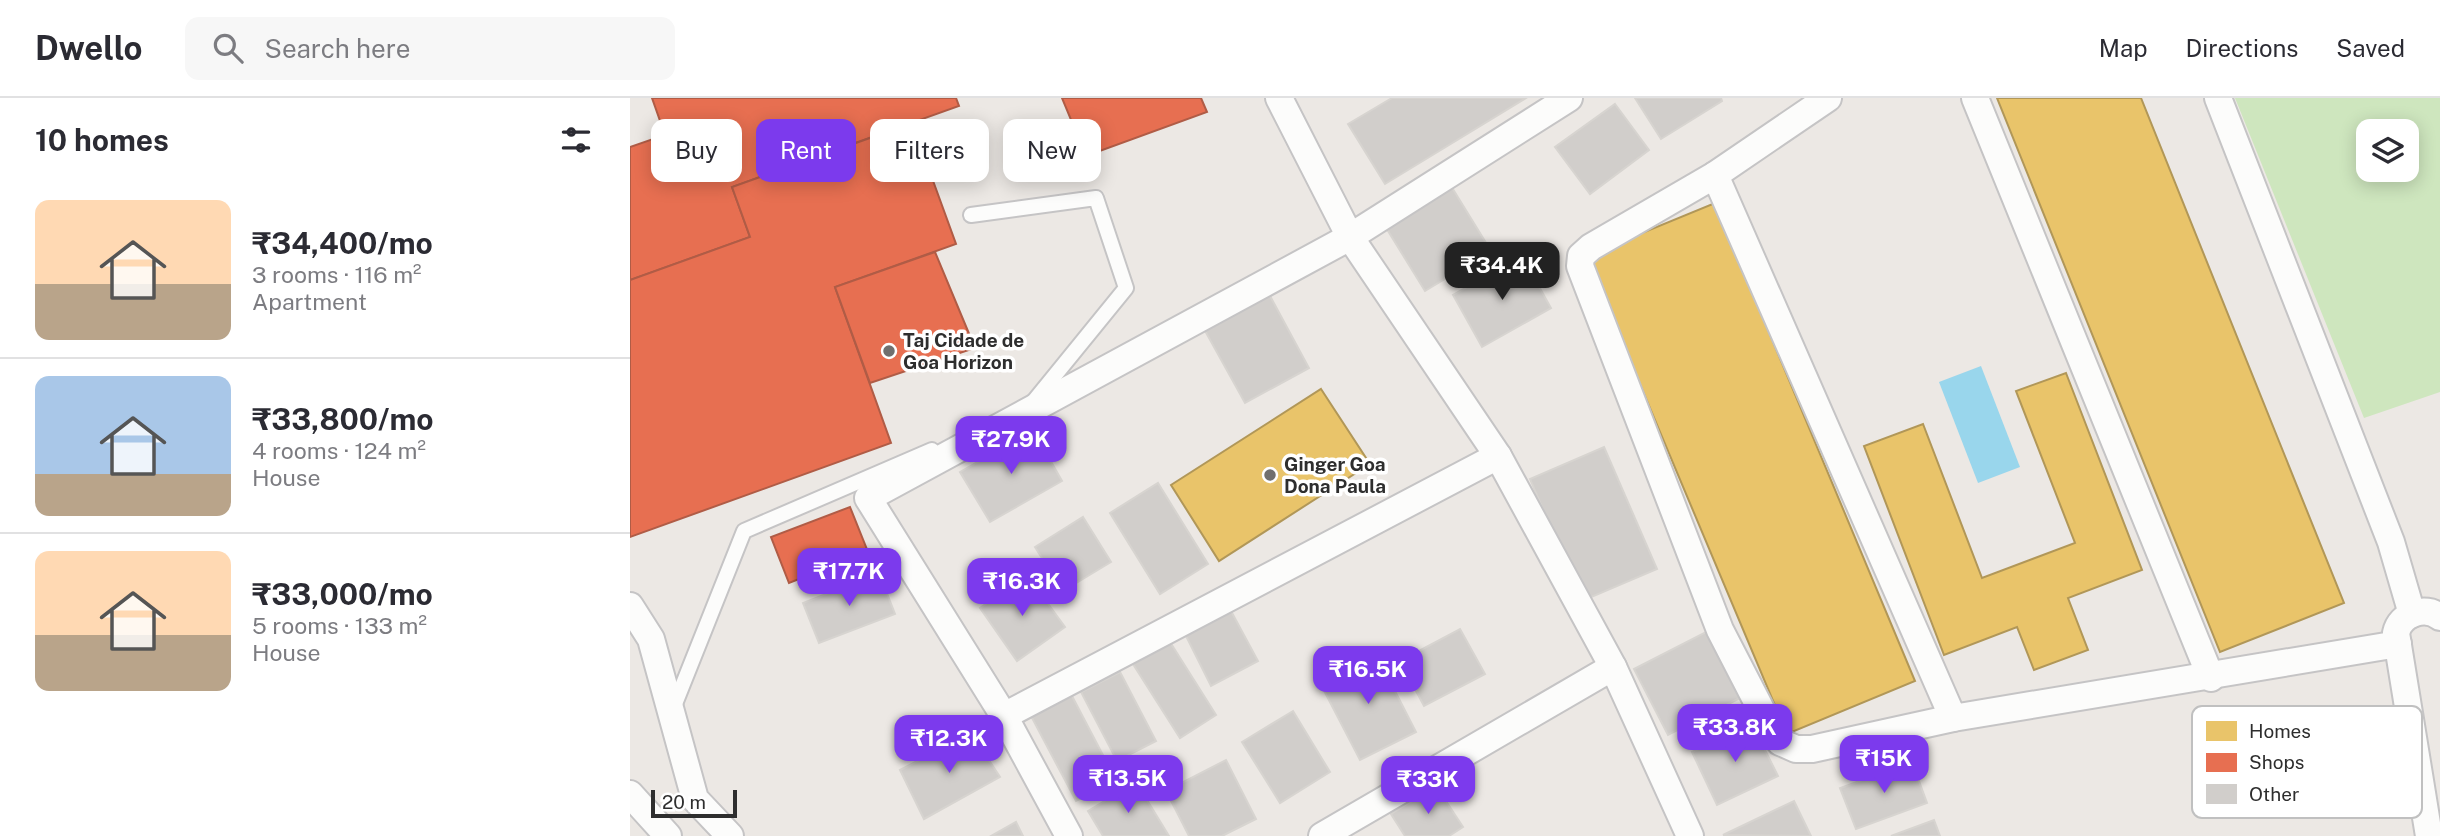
<!DOCTYPE html>
<meta charset="utf-8">
<style>
body{margin:0;font-family:"Public Sans",sans-serif;background:#f7f7f7;color:#2b2b33;height:100vh;display:flex;flex-direction:column;font-size:26px;white-space:nowrap}
*{box-sizing:border-box;margin:0}
p{font-size:23px;color:#7c7c81}
.icon{flex:none;width:38px;height:38px;fill:none;stroke:currentColor;stroke-width:2;stroke-linecap:round;stroke-linejoin:round}
.map{position:relative;flex:1;overflow:hidden}
.side{display:flex;flex-direction:column;background:#fff;width:630px}
.side>*{flex:none}
.guide{position:absolute;left:21px;top:21px;width:665px;height:63px;display:flex;gap:14px}
.tools{position:absolute;left:1726px;top:21px;display:grid;gap:14px}
.tools a{display:grid;place-items:center;width:63px;height:63px;border-radius:14px;background:#fff;box-shadow:0 4px 18px #0003;font-size:35px}
.scale{position:absolute;left:21px;bottom:18px;width:86px;box-sizing:border-box;padding-left:7px;border:4px solid #2e2e2e;border-top:0;font-size:19px;line-height:24px;white-space:nowrap;color:#2e2e2e;-webkit-text-stroke:5px #fff;paint-order:stroke}
.price{position:absolute;translate:-50% -60px;padding:0 16px;border-radius:14px;background:#7c3aed;color:#fff;font-size:23px;line-height:46px;filter:drop-shadow(0 2px 4px #0008)}
.price::after{content:'';position:absolute;left:50%;top:42px;width:21px;height:16px;margin-left:-10px;background:inherit;clip-path:polygon(0 0,100% 0,50% 100%)}
.price.on{background:#222;color:#fff}
ul{padding:0;list-style:none}
li{display:flex;align-items:center;gap:21px;height:175px;padding:0 35px}
li+li{border-top:2px solid #e1e1e2}
li span{display:grid;place-items:center;flex:none;width:196px;height:140px;border-radius:14px;color:#555}
li>.icon{margin-inline-start:auto}
span .icon{width:84px;height:84px;fill:#fffc;stroke-width:1}
li b{font-size:30px}
h2{display:flex;justify-content:space-between;align-items:center;height:84px;padding:0 35px;font-size:30px}
.tag{padding:0 24px;border-radius:14px;background:#fff;box-shadow:0 4px 18px #0003;font-size:24px;line-height:63px}
.tag.on{background:#7c3aed;color:#fff}
header{display:flex;align-items:center;gap:42px;box-sizing:border-box;height:98px;padding:0 35px;background:#fff;border-bottom:2px solid #e1e1e2}
header strong{font-size:33px}
nav{display:flex;gap:38px;margin-inline-start:auto;font-size:24px}
.search{width:490px;height:63px;background:#f7f7f7;display:flex;align-items:center;gap:18px;box-sizing:border-box;padding:0 24px;border-radius:14px;color:#7c7c81;font-size:26px}
main{display:flex;flex:1;min-height:0}
.map>svg:first-child{display:block}
.green{fill:#cee6be;fill-rule:evenodd}
.water{fill:#99d6ec}
.homes{fill:#e9c46a;stroke:#b19758;stroke-width:2}
.shops{fill:#e76f51;stroke:#b05c46;stroke-width:2}
.building{fill:#d1cecb;stroke:#d7d4d0;stroke-width:2}
.lines{fill:none;stroke-linecap:round;stroke-linejoin:round}
.service-casing{stroke:#c5c4c5;stroke-width:18}
.minor-casing{stroke:#c5c4c5;stroke-width:30}
.service{stroke:#fcfcfb;stroke-width:14}
.minor{stroke:#fcfcfb;stroke-width:26}
.poi-dot{fill:#706f6e;stroke:#fff;stroke-width:2.5}
.labels{text-anchor:middle;dominant-baseline:central;stroke-width:7;stroke-linejoin:round;paint-order:stroke}
.poi-label{font-size:19px;font-weight:bold;fill:#2e2e2e;stroke:#fff;text-anchor:start}
.key{fill:#fff;stroke:#c0c0c0;stroke-width:2}
.key-label{font-size:19px;fill:#2e2e2e}
</style>
<header>
<strong>Dwello</strong>
<div class="search"><svg class="icon" aria-label="search" viewBox="0 0 24 24"><circle cx="10" cy="10" r="6"/><path d="M15 15l6 6"/></svg>Search here</div>
<nav><a>Map</a><a>Directions</a><a>Saved</a></nav>
</header>
<main>
<section class="side">
<h2>10 homes<svg class="icon" aria-label="filters" viewBox="0 0 24 24"><path d="M4 7h16M4 17h16"/><circle cx="9" cy="7" r="2"/><circle cx="15" cy="17" r="2"/></svg></h2>
<ul>
<li><span style="background:linear-gradient(#ffd9b3 60%,#b9a48a 0)"><svg class="icon" aria-label="home" viewBox="0 0 24 24"><path d="M3 11l9-7 9 7M6 9v11h12V9"/></svg></span><div><b>₹34,400/mo</b><p>3 rooms · 116 m²</p><p>Apartment</p></div></li>
<li><span style="background:linear-gradient(#a9c7e8 70%,#b9a48a 0)"><svg class="icon" aria-label="home" viewBox="0 0 24 24"><path d="M3 11l9-7 9 7M6 9v11h12V9"/></svg></span><div><b>₹33,800/mo</b><p>4 rooms · 124 m²</p><p>House</p></div></li>
<li><span style="background:linear-gradient(#ffd9b3 60%,#b9a48a 0)"><svg class="icon" aria-label="home" viewBox="0 0 24 24"><path d="M3 11l9-7 9 7M6 9v11h12V9"/></svg></span><div><b>₹33,000/mo</b><p>5 rooms · 133 m²</p><p>House</p></div></li>
</ul>
</section>
<div class="map">
<svg width="1810" height="738" viewBox="0 0 1810 738">
<rect width="100%" height="100%" fill="#ece8e4"/>
<path class="green" d="M1605,0h205v294l-76,26zM1776,33v39h-38v-39z"/>
<path class="water" d="M1351,268l39,101 -42,16 -39,-101z"/>
<g class="homes">
<path d="M1367,0h144l203,505 -124,49z"/>
<path d="M1085,105l200,478 -128,53 -201,-478z"/>
<path d="M1436,275l76,197 -74,28 20,52 -54,20 -17,-43 -73,28 -80,-209 59,-22 59,154 93,-35 -59,-152z"/>
<path d="M691,291l49,75 -151,97 -48,-76z"/>
</g>
<g class="shops">
<path d="M22,0h304l3,8 -227,81 18,50 -120,43v-133l35,-12z"/>
<path d="M432,0h139l6,14 -121,44z"/>
<path d="M282,25l44,121 -121,43 56,156 -261,94v-257l120,-43 -18,-50z"/>
<path d="M305,154l40,96 -105,35 -35,-96z"/>
<path d="M220,409l18,45 -79,31 -18,-46z"/>
</g>
<g class="building">
<path d="M762,0h134l-141,86 -37,-60z"/>
<path d="M1005,0h86l1,3 -61,38z"/>
<path d="M985,6l34,46 -59,44 -35,-47z"/>
<path d="M821,88l40,65 -66,40 -40,-65z"/>
<path d="M892,158l29,52 -69,39 -29,-52z"/>
<path d="M639,196l40,74 -64,35 -41,-74z"/>
<path d="M403,332l29,51 -72,41 -30,-50z"/>
<path d="M974,349l53,122 -75,32 -52,-122z"/>
<path d="M528,385l50,81 -48,30 -50,-81z"/>
<path d="M453,419l28,45 -48,29 -28,-44z"/>
<path d="M249,475l16,41 -76,29 -16,-40z"/>
<path d="M397,477l38,52 -48,34 -37,-53z"/>
<path d="M601,513l27,50 -47,25 -26,-52z"/>
<path d="M830,531l25,45 -61,32 -24,-45z"/>
<path d="M1076,534l34,66 -72,37 -34,-66z"/>
<path d="M540,544l46,73 -36,23 -47,-74z"/>
<path d="M745,554l41,80 -56,28 -41,-79z"/>
<path d="M490,574l36,69 -39,20 -36,-69z"/>
<path d="M442,598l44,84 -40,21 -45,-85z"/>
<path d="M663,613l37,61 -50,31 -38,-61z"/>
<path d="M1122,626l26,52 -61,29 -25,-53z"/>
<path d="M341,635l29,44 -76,42 -24,-49z"/>
<path d="M596,662l30,59 -34,17h-33l-23,-45z"/>
<path d="M1282,664l15,41 -71,26 -16,-41z"/>
<path d="M506,684l33,54h-66l-15,-25z"/>
<path d="M806,688l27,41 -14,9h-44l-14,-22z"/>
<path d="M1164,703l17,35 -88,-1z"/>
<path d="M1304,722l6,16h-49z"/>
<path d="M386,724l7,14h-32z"/>
</g>
<g class="lines">
<defs>
<g id="service">
<path d="M341,117l125,-17 30,90 -92,113"/>
<path d="M43,611l71,-178 188,-81"/>
</g>
<g id="minor">
<path d="M649,0l71,139 148,219 115,211 77,169"/>
<path d="M1198,0l-113,77 238,543 445,-74"/>
<path d="M1345,0l236,580"/>
<path d="M1588,0l173,444 21,72"/>
<path d="M1085,77l-124,72 -10,9 -1,10 140,364 49,95 11,17 16,7h16l141,-31"/>
<path d="M0,508l21,33 44,160 35,37"/>
<path d="M374,618l494,-260"/>
<path d="M0,696l38,42"/>
<path d="M439,738l-65,-120 -136,-218 482,-261 219,-139"/>
<path d="M692,738l291,-169"/>
<path d="M1799,738l-33,-203c4,-19 29,-28 44,-16"/>
</g>
</defs>
<use href="#service" class="service-casing"/>
<use href="#minor" class="minor-casing"/>
<use href="#service" class="service"/>
<use href="#minor" class="minor"/>
</g>
<g class="poi-dot">
<circle cx="259" cy="253" r="7"/>
<circle cx="640" cy="377" r="7"/>
</g>
<g class="labels">
<g class="poi-label">
<text x="273" y="242">Taj Cidade de<tspan x="273" dy="22">Goa Horizon</tspan></text>
<text x="654" y="366">Ginger Goa<tspan x="654" dy="22">Dona Paula</tspan></text>
</g>
</g>
<rect x="1562" y="608" width="230" height="112" rx="10" class="key"/>
<rect x="1576" y="623" width="31" height="20" fill="#e9c46a"/>
<rect x="1576" y="655" width="31" height="19" fill="#e76f51"/>
<rect x="1576" y="686" width="31" height="20" fill="#d1cecb"/>
<g class="key-label">
<text x="1619" y="640">Homes</text>
<text x="1619" y="671">Shops</text>
<text x="1619" y="703">Other</text>
</g>
</svg>
<div class="tools">
<a><svg class="icon" aria-label="layers" viewBox="0 0 24 24"><path d="M12 4l9 5-9 5-9-5zM3 14l9 5 9-5"/></svg></a>
</div>
<div class="scale">20 m</div>
<b class="price on" style="left:872px;top:204px">₹34.4K</b>
<b class="price" style="left:381px;top:378px">₹27.9K</b>
<b class="price" style="left:219px;top:510px">₹17.7K</b>
<b class="price" style="left:392px;top:520px">₹16.3K</b>
<b class="price" style="left:738px;top:608px">₹16.5K</b>
<b class="price" style="left:1105px;top:666px">₹33.8K</b>
<b class="price" style="left:319px;top:677px">₹12.3K</b>
<b class="price" style="left:1254px;top:697px">₹15K</b>
<b class="price" style="left:498px;top:717px">₹13.5K</b>
<b class="price" style="left:798px;top:718px">₹33K</b>
<div class="guide">
<a class="tag">Buy</a>
<a class="tag on">Rent</a>
<a class="tag">Filters</a>
<a class="tag">New</a>
</div>
</div>
</main>
